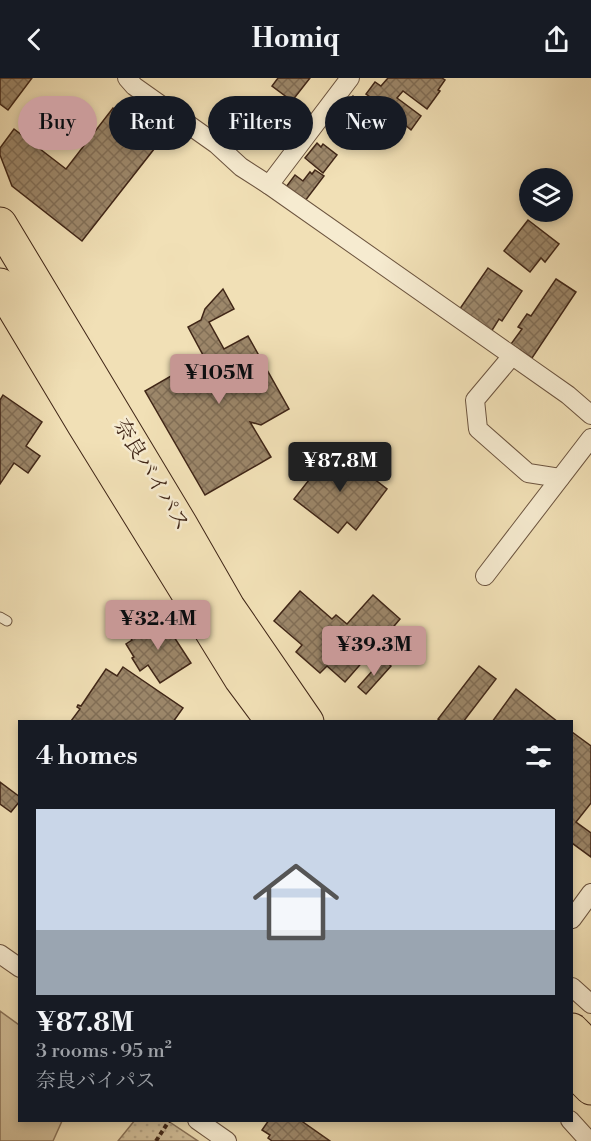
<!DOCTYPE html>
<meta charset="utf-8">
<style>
body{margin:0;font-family:"Libre Bodoni","Noto Serif JP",serif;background:#242831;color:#f1f3f6;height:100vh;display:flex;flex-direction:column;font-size:22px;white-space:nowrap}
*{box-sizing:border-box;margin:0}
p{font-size:20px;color:#9ea1a6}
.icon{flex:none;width:33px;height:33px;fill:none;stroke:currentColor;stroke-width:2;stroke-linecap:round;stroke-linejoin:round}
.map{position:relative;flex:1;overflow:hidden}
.panel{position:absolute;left:18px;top:642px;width:555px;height:402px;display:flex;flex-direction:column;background:#171b24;border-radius:0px;box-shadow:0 3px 9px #0003}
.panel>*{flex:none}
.hud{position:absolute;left:18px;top:18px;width:555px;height:54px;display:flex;gap:12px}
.buttons{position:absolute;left:519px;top:90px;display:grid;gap:12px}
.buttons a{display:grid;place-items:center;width:54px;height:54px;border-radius:50%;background:#171b24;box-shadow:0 3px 9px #0003;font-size:30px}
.price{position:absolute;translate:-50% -51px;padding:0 14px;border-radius:6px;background:#c59692;color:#111;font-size:20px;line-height:39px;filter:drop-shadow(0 2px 3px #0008)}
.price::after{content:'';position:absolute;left:50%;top:36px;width:18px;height:14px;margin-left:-9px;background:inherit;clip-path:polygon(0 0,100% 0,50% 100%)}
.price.on{background:#222;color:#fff}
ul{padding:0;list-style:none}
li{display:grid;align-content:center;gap:12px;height:318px;padding:0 18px}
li+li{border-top:2px solid #363941}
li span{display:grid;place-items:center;height:186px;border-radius:0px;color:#555}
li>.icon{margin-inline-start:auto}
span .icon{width:108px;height:108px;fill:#fffc;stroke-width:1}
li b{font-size:26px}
h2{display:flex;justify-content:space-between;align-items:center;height:72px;padding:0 18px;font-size:26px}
.pill{padding:0 21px;border-radius:27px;background:#171b24;box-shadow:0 3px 9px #0003;font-size:21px;line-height:54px}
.pill.on{background:#c59692;color:#111}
header{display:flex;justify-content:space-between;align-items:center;height:78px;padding:0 18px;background:#171b24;font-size:27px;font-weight:700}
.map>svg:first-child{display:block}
.green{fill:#d3c09b;stroke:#8a7359;stroke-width:1.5}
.park{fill:url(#park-dots);stroke:#8a7359;stroke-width:1.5}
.building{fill:url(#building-cross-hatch);stroke:#402617;stroke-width:1.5}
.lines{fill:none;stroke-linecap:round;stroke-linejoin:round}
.lane-casing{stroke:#6c543f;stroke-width:11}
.street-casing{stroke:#6c543f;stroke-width:20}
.highway-casing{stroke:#402617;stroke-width:35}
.path{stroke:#402617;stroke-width:4;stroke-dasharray:4.5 3;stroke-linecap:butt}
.lane{stroke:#f6ebd0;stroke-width:9}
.street{stroke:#f6ebd0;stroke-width:18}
.highway{stroke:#f1e0b6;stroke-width:33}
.labels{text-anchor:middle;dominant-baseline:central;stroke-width:5;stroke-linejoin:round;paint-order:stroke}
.street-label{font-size:21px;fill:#402617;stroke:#f6ebd0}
</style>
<header><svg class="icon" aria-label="back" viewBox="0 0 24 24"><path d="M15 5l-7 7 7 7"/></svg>Homiq<svg class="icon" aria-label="share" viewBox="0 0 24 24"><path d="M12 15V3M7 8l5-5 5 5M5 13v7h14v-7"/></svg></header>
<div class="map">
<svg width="591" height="1063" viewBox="0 0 591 1063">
<defs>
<pattern id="park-dots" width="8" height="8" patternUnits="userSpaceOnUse" patternTransform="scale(1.5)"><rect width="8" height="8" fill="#d3c09b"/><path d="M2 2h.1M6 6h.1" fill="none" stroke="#b6a585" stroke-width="1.8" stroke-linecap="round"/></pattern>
<pattern id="building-cross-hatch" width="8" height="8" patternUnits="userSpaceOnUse" patternTransform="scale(1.5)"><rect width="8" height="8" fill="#9c876a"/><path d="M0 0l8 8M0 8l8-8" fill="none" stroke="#816e56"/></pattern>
</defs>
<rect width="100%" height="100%" fill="#f1e0b6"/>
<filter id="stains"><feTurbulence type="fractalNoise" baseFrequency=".00333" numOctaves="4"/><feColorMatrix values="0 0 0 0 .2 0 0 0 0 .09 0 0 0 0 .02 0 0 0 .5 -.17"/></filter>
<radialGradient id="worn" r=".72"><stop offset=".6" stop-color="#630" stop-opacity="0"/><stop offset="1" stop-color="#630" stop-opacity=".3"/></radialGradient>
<path class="green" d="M0,933l19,14 1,95 42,1 -9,20h-53z"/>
<path class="park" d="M135,1042l33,1 30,20h-80z"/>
<g class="building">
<path d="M0,0h32l-24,32 -8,-6z"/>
<path d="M278,0h32l-18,23 -20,-15z"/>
<path d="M388,0h54l3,2 -7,10 2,1 -13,18 -24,-18 -6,7 24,18 -10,14 -7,-6 -2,2 -17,-13 2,-4 -21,-15 9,-12 6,4z"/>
<path d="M353,18l18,14 -15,18 -16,-12 6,-8 -2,-1z"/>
<path d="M113,30l45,36 -76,97 -70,-55 -12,-31v-7l14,-19 52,40z"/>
<path d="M317,65l4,4 2,-3 14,11 -14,18 -18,-15z"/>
<path d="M315,92l9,6 -19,25 -19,-14 9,-12 8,6 7,-9 2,2z"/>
<path d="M528,142l31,24 -14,18 -4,-4 -11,14 -26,-21z"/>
<path d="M488,190l34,23 -20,30 -3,-2 -8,13 -32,-22z"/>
<path d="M556,201l20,13 -44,66 -21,-14 11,-15 -4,-2 9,-13 4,2z"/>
<path d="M223,211l11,20 -25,13 15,27 24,-13 41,73 -28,16 -11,-3 21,35 -66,38 -60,-104 59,-34 -16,-30 13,-7 4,-11z"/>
<path d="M3,317l39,27 -16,24 14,10 -12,17 -14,-10 -14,21v-84z"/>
<path d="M334,370l53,41 -31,41 -9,-8 -9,11 -44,-34z"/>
<path d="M300,513l32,28 4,-4 11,9 26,-29 27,24 -11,13 3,3 -24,27 -3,-3 -20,23 -18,-16 -7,7 -24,-21 6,-7 -28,-24z"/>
<path d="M161,539l30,46 -31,20 -12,-18 -8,6 -8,-13 2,-1 -8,-13 6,-4 -2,-3z"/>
<path d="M383,581l8,7 -25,28 -8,-7z"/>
<path d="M479,588l17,13 -33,43h-21l-4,-3z"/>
<path d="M123,589l60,41 -10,14 -102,-1 9,-12 -3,-2 1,-2 3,1 25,-37 11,7z"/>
<path d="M516,611l42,33h-66z"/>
<path d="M572,654l19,14v57l-15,19 15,11v24l-19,-14z"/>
<path d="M0,704l20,15v4l-9,11 -11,-8z"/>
<path d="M269,1042h31l30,21h-58l-4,-3 2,-3 -8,-5z"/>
</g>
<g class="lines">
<defs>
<path id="lane" d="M0,539l7,4"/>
<g id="street">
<path d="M127,0l7,8 82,58 25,23 28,18 299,210 23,20"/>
<path d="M269,107l81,-107"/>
<path d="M512,278l-37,44 3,29 50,44 32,5"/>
<path d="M485,498l106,-138"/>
<path d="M572,841l19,-26"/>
<path d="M0,876l20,14"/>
<path d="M572,909l19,17"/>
<path d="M197,1042l30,21"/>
<path d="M570,1042l19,21"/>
</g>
<g id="highway">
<path d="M0,146l181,301 47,82 79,115"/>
<path d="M0,207l84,140 157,254 32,43"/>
<path d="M572,952l19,19"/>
<path d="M572,991l19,19"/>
</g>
</defs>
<use href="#lane" class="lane-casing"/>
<use href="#street" class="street-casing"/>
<use href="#highway" class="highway-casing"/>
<path class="path" d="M156,1063l13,-20"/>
<use href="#lane" class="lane"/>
<use href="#street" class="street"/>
<use href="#highway" class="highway"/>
</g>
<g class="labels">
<g class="street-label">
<text transform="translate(151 397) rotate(59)">奈良バイパス</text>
</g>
</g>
<rect width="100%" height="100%" filter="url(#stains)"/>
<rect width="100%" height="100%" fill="url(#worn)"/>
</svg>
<div class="buttons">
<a><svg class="icon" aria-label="layers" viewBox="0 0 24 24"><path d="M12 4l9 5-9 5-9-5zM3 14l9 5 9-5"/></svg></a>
</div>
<b class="price" style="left:219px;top:327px">¥105M</b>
<b class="price on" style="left:340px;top:415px">¥87.8M</b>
<b class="price" style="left:158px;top:573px">¥32.4M</b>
<b class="price" style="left:374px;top:599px">¥39.3M</b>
<div class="hud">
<a class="pill on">Buy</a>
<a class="pill">Rent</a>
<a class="pill">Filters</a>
<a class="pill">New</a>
</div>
<section class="panel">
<h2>4 homes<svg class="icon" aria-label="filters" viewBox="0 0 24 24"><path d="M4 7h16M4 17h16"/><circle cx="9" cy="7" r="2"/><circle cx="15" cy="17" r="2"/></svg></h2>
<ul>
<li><span style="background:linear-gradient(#c9d6e8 65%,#9aa5b1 0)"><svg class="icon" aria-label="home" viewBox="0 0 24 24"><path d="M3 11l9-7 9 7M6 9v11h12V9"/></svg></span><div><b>¥87.8M</b><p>3 rooms · 95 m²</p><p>奈良バイパス</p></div></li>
</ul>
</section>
</div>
